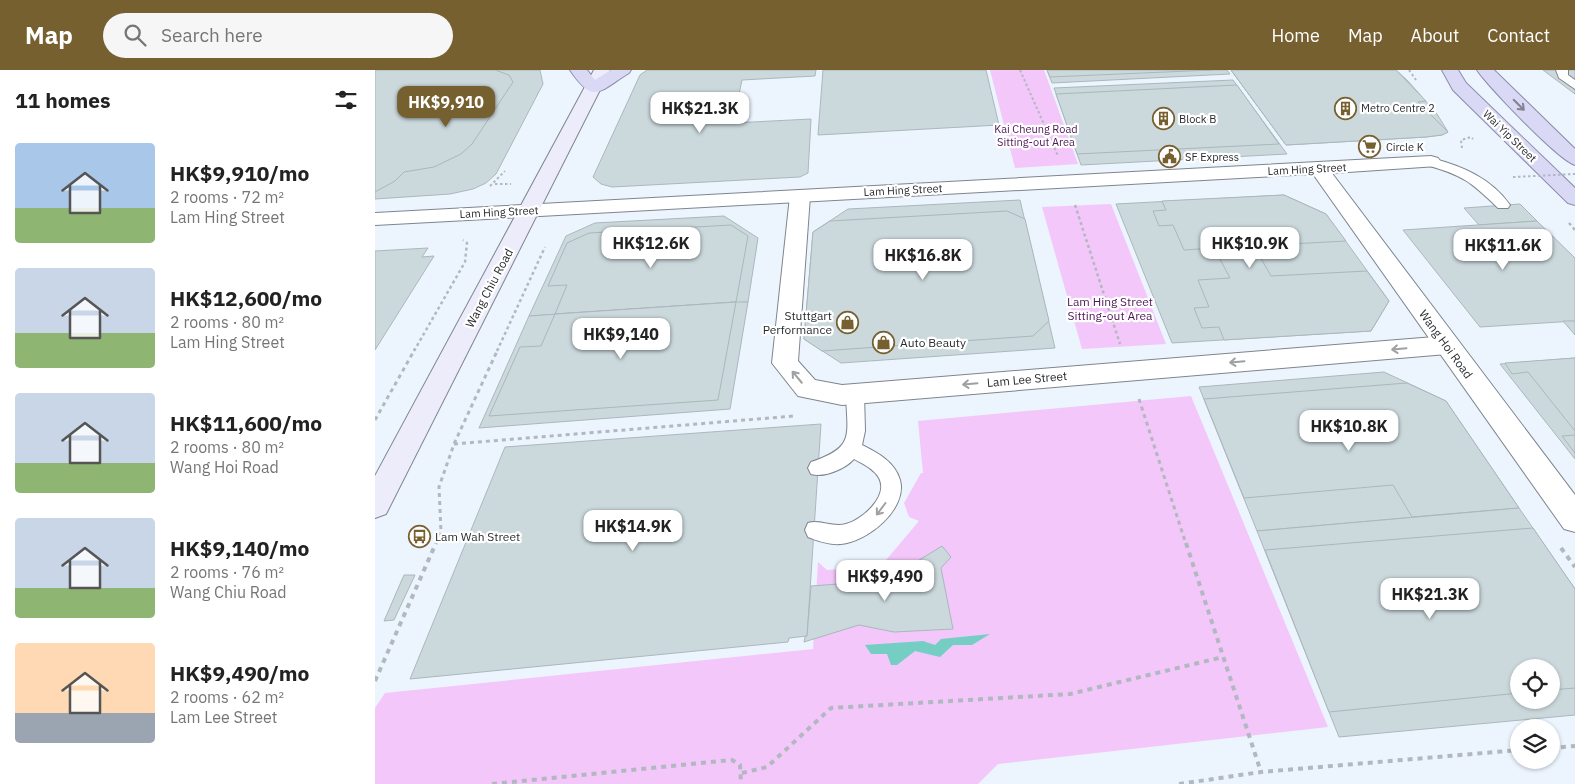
<!DOCTYPE html>
<meta charset="utf-8">
<style>
body{margin:0;font-family:"IBM Plex Sans",sans-serif;background:#f6f6f6;color:#222;height:100vh;display:flex;flex-direction:column;font-size:19px;white-space:nowrap}
*{box-sizing:border-box;margin:0}
p{font-size:16px;color:#767676}
.icon{flex:none;width:28px;height:28px;fill:none;stroke:currentColor;stroke-width:2;stroke-linecap:round;stroke-linejoin:round}
.map{position:relative;flex:1;overflow:hidden}
.side{display:flex;flex-direction:column;background:#fff;width:375px}
.side>*{flex:none}
.buttons{position:absolute;left:1135px;top:589px;display:grid;gap:10px}
.buttons a{display:grid;place-items:center;width:50px;height:50px;border-radius:50%;background:#fff;box-shadow:0 1px 4px #0004;font-size:25px}
.price{position:absolute;translate:-50% -42px;padding:0 11px;border-radius:10px;background:#fff;color:#222;font-size:16px;line-height:32px;filter:drop-shadow(0 1px 2px #0008)}
.price::after{content:'';position:absolute;left:50%;top:30px;width:15px;height:11px;margin-left:-8px;background:inherit;clip-path:polygon(0 0,100% 0,50% 100%)}
.price.active{background:#776030;color:#fff}
ul{padding:0;list-style:none}
li{display:flex;align-items:center;gap:15px;height:125px;padding:0 15px}
li span{display:grid;place-items:center;flex:none;width:140px;height:100px;border-radius:5px;color:#555}
li>.icon{margin-inline-start:auto}
span .icon{width:60px;height:60px;fill:#fffc;stroke-width:1}
li b{font-size:21px}
h2{display:flex;justify-content:space-between;align-items:center;height:60px;padding:0 15px;font-size:21px}
header{display:flex;align-items:center;gap:30px;box-sizing:border-box;height:70px;padding:0 25px;background:#776030;color:#fff}
header strong{font-size:24px}
nav{display:flex;gap:28px;margin-inline-start:auto;font-size:18px}
.search{width:350px;height:45px;background:#f6f6f6;display:flex;align-items:center;gap:12px;box-sizing:border-box;padding:0 18px;border-radius:28px;color:#767676;font-size:19px}
main{display:flex;flex:1;min-height:0}
.map>svg:first-child{display:block}
.green{fill:#f3c7fa}
.water{fill:#74cec4}
.building{fill:#cbd9dd;stroke:#aab7bc;fill-rule:evenodd}
.lines{fill:none;stroke-linecap:round;stroke-linejoin:round}
.service-casing{stroke:#7e858d;stroke-width:2}
.minor-casing{stroke:#7e858d;stroke-width:2}
.tertiary-casing{stroke:#7e858d;stroke-width:2}
.secondary-casing{stroke:#7e858d;stroke-width:2}
.primary-casing{stroke:#8c8cac;stroke-width:2}
.path-far3{stroke:#b1b8bf;stroke-width:2;stroke-dasharray:2.5 2.5;stroke-linecap:butt}
.path-far2{stroke:#b1b8bf;stroke-width:2.5;stroke-dasharray:3 3;stroke-linecap:butt}
.path-far1{stroke:#b1b8bf;stroke-width:3;stroke-dasharray:4 4;stroke-linecap:butt}
.path{stroke:#b1b8bf;stroke-width:4;stroke-dasharray:5 5;stroke-linecap:butt}
.service{fill:#fff;fill-rule:evenodd}
.minor{fill:#fff;fill-rule:evenodd}
.tertiary{fill:#fff;fill-rule:evenodd}
.secondary{fill:#edecfa;fill-rule:evenodd}
.primary{fill:#dad9f5;fill-rule:evenodd}
.path-bridge{stroke:#b1b8bf;stroke-width:2;stroke-dasharray:2.5 2.5;stroke-linecap:butt}
.oneway{stroke:#828292}
.oneway2{stroke:#9fa0a1}
.labels{text-anchor:middle;dominant-baseline:central;stroke-width:4.5;stroke-linejoin:round;paint-order:stroke}
.far-poi-label{font-size:11px;fill:#292c2f;stroke:#fff;text-anchor:start}
.far-park-label{font-size:11px;fill:#4e1757;stroke:#fff}
.far-street-label{font-size:11px;fill:#292c2f;stroke:#fff}
.street-label{font-size:12px;fill:#292c2f;stroke:#fff}
.park-label{font-size:12px;fill:#4e1757;stroke:#fff}
.poi-label{font-size:12px;fill:#292c2f;stroke:#fff;text-anchor:start}
</style>
<header>
<strong>Map</strong>
<div class="search"><svg class="icon" aria-label="search" viewBox="0 0 24 24"><circle cx="10" cy="10" r="6"/><path d="M15 15l6 6"/></svg>Search here</div>
<nav><a>Home</a><a>Map</a><a>About</a><a>Contact</a></nav>
</header>
<main>
<section class="side">
<h2>11 homes<svg class="icon" aria-label="filters" viewBox="0 0 24 24"><path d="M4 7h16M4 17h16"/><circle cx="9" cy="7" r="2"/><circle cx="15" cy="17" r="2"/></svg></h2>
<ul>
<li><span style="background:linear-gradient(#a9c7e8 65%,#8fb573 0)"><svg class="icon" aria-label="home" viewBox="0 0 24 24"><path d="M3 11l9-7 9 7M6 9v11h12V9"/></svg></span><div><b>HK$9,910/mo</b><p>2 rooms · 72 m²</p><p>Lam Hing Street</p></div></li>
<li><span style="background:linear-gradient(#c9d6e8 65%,#8fb573 0)"><svg class="icon" aria-label="home" viewBox="0 0 24 24"><path d="M3 11l9-7 9 7M6 9v11h12V9"/></svg></span><div><b>HK$12,600/mo</b><p>2 rooms · 80 m²</p><p>Lam Hing Street</p></div></li>
<li><span style="background:linear-gradient(#c9d6e8 70%,#8fb573 0)"><svg class="icon" aria-label="home" viewBox="0 0 24 24"><path d="M3 11l9-7 9 7M6 9v11h12V9"/></svg></span><div><b>HK$11,600/mo</b><p>2 rooms · 80 m²</p><p>Wang Hoi Road</p></div></li>
<li><span style="background:linear-gradient(#c9d6e8 70%,#8fb573 0)"><svg class="icon" aria-label="home" viewBox="0 0 24 24"><path d="M3 11l9-7 9 7M6 9v11h12V9"/></svg></span><div><b>HK$9,140/mo</b><p>2 rooms · 76 m²</p><p>Wang Chiu Road</p></div></li>
<li><span style="background:linear-gradient(#ffd9b3 70%,#9aa5b1 0)"><svg class="icon" aria-label="home" viewBox="0 0 24 24"><path d="M3 11l9-7 9 7M6 9v11h12V9"/></svg></span><div><b>HK$9,490/mo</b><p>2 rooms · 62 m²</p><p>Lam Lee Street</p></div></li>
</ul>
</section>
<div class="map">
<svg width="1200" height="714" viewBox="0 0 1200 714">
<rect width="100%" height="100%" fill="#ecf4fe"/>
<g class="green">
<path d="M615,0h54l34,94 -63,4z"/>
<path d="M736,134l55,140 -84,5 -40,-142z"/>
<path d="M816,326l137,331 -330,37 -20,20h-603v-76l10,-15 428,-44 5,-87 9,8 54,-4 38,-45 -10,-4 -5,-14 17,-30h2l-5,-52z"/>
</g>
<path class="water" d="M615,564l-18,11h-19l-13,12 -25,-6 -18,14h-6l-4,-11h-16l-6,-9 58,-4 12,4 6,-6z"/>
<g class="building">
<path d="M0,0h165l3,14 -47,90 -10,9 -13,6 -23,5 -75,5z"/>
<path d="M0,0h120l14,5 4,7 -41,62 -11,10 -27,13 -30,5 -9,9 -20,11z"/>
<path d="M272,0h169l-1,6 -73,4 -3,14 -21,1 -5,16 23,-1 -4,13 79,-4 -3,54 -8,4 -188,10 -11,-3 -8,-7 47,-102z"/>
<path d="M448,0h163l13,55 -181,10z"/>
<path d="M672,0h180l3,4 -178,9z"/>
<path d="M672,0h165l-162,7z"/>
<path d="M856,0h37l21,25 47,-3 -21,-22h49l57,57 -128,8 -8,-11h-14z"/>
<path d="M856,0h165l12,11 29,33 11,18 -6,3 -16,2 -140,8z"/>
<path d="M856,0h165l30,31 -8,1 30,30 -6,3 -16,2 -140,8z"/>
<path d="M1168,0h32v24z"/>
<path d="M858,10l54,74 -206,11 -27,-77z"/>
<path d="M862,15l42,59 -202,10 -21,-60z"/>
<path d="M909,125l42,19 63,87 -18,30 -199,12 -56,-139z"/>
<path d="M909,125l42,19 20,27 -92,5 17,30 96,-5 22,30 -18,30 -147,9 -5,-13 -17,1 -8,-20 15,-1 -11,-27 32,-2 -16,-30 -30,2 -11,-25 -14,1 -6,-15 13,-1 -4,-9z"/>
<path d="M645,130l35,148 -214,15 -37,-24 9,-107 35,-23z"/>
<path d="M1145,134l17,17 -58,4 -15,-17z"/>
<path d="M632,141l18,8 24,102 -16,15 -211,15 -18,-12 9,-107 17,-11z"/>
<path d="M349,146l34,22 -10,64 -219,14 37,-80 29,-13z"/>
<path d="M1162,151l38,37v63l-95,6 -77,-97z"/>
<path d="M356,155l17,11 -12,66 -181,12 12,-29 -19,1 19,-43 22,-10z"/>
<path d="M53,178l-6,9 12,-1 -59,94v-99z"/>
<path d="M361,232h12l-18,107 -251,19 50,-112z"/>
<path d="M361,232l-18,98 -229,16 31,-69 21,-1 14,-32z"/>
<path d="M1188,251h12v14z"/>
<path d="M1200,288v101l-75,-95z"/>
<path d="M1200,288v73l-47,-59 -16,2 -7,-11z"/>
<path d="M1009,302l62,29 73,107 -262,23 -58,-144z"/>
<path d="M1032,313l39,18 73,107 -107,9 -19,-32 -149,13 -40,-99z"/>
<path d="M446,354l-14,212 -18,2 -1,4 -378,37 95,-232z"/>
<path d="M1200,365v18l-13,-17z"/>
<path d="M1144,438l56,81v126l-236,22 -82,-206zM1144,598h32v32h-32z"/>
<path d="M1158,458l42,61v99l-24,2v-22h-32v25l-190,19 -64,-162z"/>
<path d="M567,476l9,11 -10,11 12,61 -59,3 -35,-7 -55,17 1,-5 2,-1 4,-50 54,-4 4,9z"/>
<path d="M29,505h11l-21,45 -10,1z"/>
</g>
<g class="lines">
<defs>
<g id="service">
<path d="M1181,0h12v5l7,5v9l-16,-11z"/>
<path d="M1056,88c31,8 60,20 79,47l-2,3h-10c-27,-26 -35,-33 -72,-43l-2,-3 2,-3z"/>
<path d="M480,316l6,2 3,5 1,38 -3,14c16,8 33,17 38,35 8,29 -33,62 -59,64 -12,1 -23,-3 -33,-7l-3,-7 3,-7c12,-4 24,5 38,1 16,-4 43,-28 33,-46 -5,-9 -16,-14 -25,-19 -9,10 -30,19 -43,15l-3,-6 3,-6c45,-15 36,-27 35,-69l3,-5z"/>
</g>
<g id="minor">
<path d="M1056,86l7,2 3,4 -3,4 -120,8 -7,-2 -3,-4 3,-4 7,-2z"/>
<path d="M425,120l7,2 3,4 -12,165 17,19 27,5 605,-49 9,3 3,6 -3,6 -9,3 -605,51 -44,-9 -26,-33 18,-167 3,-4z"/>
</g>
<path id="tertiary" d="M943,92l7,2 250,331v37l-11,-3 -251,-355 -938,51v-12z"/>
<path id="secondary" d="M219,0h16l-224,444 -11,4v-42z"/>
<g id="primary">
<path d="M195,0h17l8,10 16,-10h20l-2,3c-31,19 -35,32 -59,-3z"/>
<path d="M1067,0h16l8,13 109,105v17l-7,-2 -115,-113z"/>
<path d="M1102,0h17l81,79v16c-16,-4 -87,-79 -98,-95z"/>
</g>
</defs>
<use href="#service" class="service-casing"/>
<use href="#minor" class="minor-casing"/>
<use href="#tertiary" class="tertiary-casing"/>
<use href="#secondary" class="secondary-casing"/>
<use href="#primary" class="primary-casing"/>
<g class="path-far3">
<path d="M645,0l38,86"/>
<path d="M1034,0l7,10"/>
<path d="M1087,78l-1,-8 10,-3 2,2"/>
<path d="M120,114h16"/>
<path d="M115,116l15,-15"/>
</g>
<g class="path-far2">
<path d="M700,135l45,139"/>
<path d="M1194,153l6,7"/>
<path d="M39,281l51,-89 2,-19 -4,-3"/>
<path d="M122,281l48,-104"/>
</g>
<g class="path-far1">
<path d="M764,329l47,145"/>
<path d="M0,350l40,-71"/>
<path d="M79,374l340,-28"/>
<path d="M61,474l5,-12 -2,-45 15,-43 44,-95"/>
</g>
<g class="path">
<path d="M811,473l75,229"/>
<path d="M1186,478l14,19"/>
<path d="M0,611l61,-138"/>
<path d="M1176,678l24,-2"/>
<path d="M367,703l25,-6 64,-59 239,-14 153,-37"/>
<path d="M117,714l240,-24 8,5 1,19"/>
<path d="M804,714l82,-12 258,-22"/>
</g>
<use href="#service" class="service"/>
<use href="#minor" class="minor"/>
<use href="#tertiary" class="tertiary"/>
<use href="#secondary" class="secondary"/>
<use href="#primary" class="primary"/>
<path class="path-bridge" d="M1138,107l62,-3"/>
</g>
<defs><path id="oneway-shaft" d="M-6 0H5M1.5-3L5.5 0L1.5 3" fill="none" stroke-width="1.6" stroke-linecap="round" stroke-linejoin="round" transform="scale(1.25)"/></defs>
<use class="oneway" href="#oneway-shaft" transform="translate(1144 35) rotate(45)"/>
<g class="oneway2">
<use href="#oneway-shaft" transform="translate(1024 279) rotate(175)"/>
<use href="#oneway-shaft" transform="translate(862 292) rotate(175)"/>
<use href="#oneway-shaft" transform="translate(422 307) rotate(-130)"/>
<use href="#oneway-shaft" transform="translate(595 314) rotate(175)"/>
<use href="#oneway-shaft" transform="translate(506 439) rotate(127)"/>
</g>
<defs>
<symbol id="building-ring" viewBox="-11 -11 22 22"><circle r="9.5" fill="#fff" stroke="#776030" stroke-width="1.5"/><path d="M-4-6H4V6H1V3H-1V6H-4ZM-2.5-4.3h1.7v1.8h-1.7ZM.8-4.3h1.7v1.8H.8ZM-2.5-1h1.7V.8h-1.7ZM.8-1h1.7V.8H.8Z" fill="#776030"/></symbol>
<symbol id="supermarket-ring" viewBox="-11 -11 22 22"><circle r="9.5" fill="#fff" stroke="#776030" stroke-width="1.5"/><path d="M-6-5.5h2.5l.6 2H6L4.5 2H-2.5L-4.4-4H-6ZM-1.5 3.2a1.3 1.3 0 1 0 .1 0ZM3 3.2a1.3 1.3 0 1 0 .1 0Z" fill="#776030"/></symbol>
<symbol id="civic-ring" viewBox="-11 -11 22 22"><circle r="9.5" fill="#fff" stroke="#776030" stroke-width="1.5"/><path d="M-.6-6.5H3V-4.5H.6V-3L4-1V1h2V6H-6V1h2V-1L-.6-3ZM-1.2 2.5V6h2.4V2.5Z" fill="#776030"/></symbol>
<symbol id="shop-ring" viewBox="-11 -11 22 22"><circle r="9.5" fill="#fff" stroke="#776030" stroke-width="1.5"/><path d="M-5-2.5h2.3a2.7 3.5 0 0 1 5.4 0H5L5.5 6h-11ZM-1.5-2.5h3a1.5 2.3 0 0 0-3 0Z" fill="#776030"/></symbol>
<symbol id="bus-ring" viewBox="-11 -11 22 22"><circle r="9.5" fill="#fff" stroke="#776030" stroke-width="1.5"/><path d="M-5-6H5V4H4V6H2V4H-2V6H-4V4H-5ZM-3.5-4V0h7V-4ZM-3.5 1.2v1.5H-2V1.2ZM2 1.2v1.5H3.5V1.2Z" fill="#776030"/></symbol>
</defs>
<g fill-rule="evenodd">
<use href="#building-ring" x="958" y="26" width="25" height="25"/>
<use href="#building-ring" x="776" y="36" width="25" height="25"/>
<use href="#supermarket-ring" x="982" y="64" width="25" height="25"/>
<use href="#civic-ring" x="782" y="74" width="25" height="25"/>
<use href="#shop-ring" x="460" y="240" width="25" height="25"/>
<use href="#shop-ring" x="496" y="260" width="25" height="25"/>
<use href="#bus-ring" x="32" y="454" width="25" height="25"/>
</g>
<g class="labels">
<g class="far-poi-label">
<text x="986" y="38">Metro Centre 2</text>
<text x="804" y="49">Block B</text>
<text x="1011" y="77">Circle K</text>
<text x="810" y="87">SF Express</text>
</g>
<g class="far-park-label">
<text x="661" y="59">Kai Cheung Road<tspan x="661" dy="13">Sitting-out Area</tspan></text>
</g>
<g class="far-street-label">
<text transform="translate(1135 66) rotate(44)">Wai Yip Street</text>
<text transform="translate(932 99) rotate(-3)">Lam Hing Street</text>
<text transform="translate(528 120) rotate(-3)">Lam Hing Street</text>
<text transform="translate(124 142) rotate(-3)">Lam Hing Street</text>
</g>
<g class="street-label">
<text transform="translate(114 218) rotate(-62)">Wang Chiu Road</text>
<text transform="translate(1071 274) rotate(54)">Wang Hoi Road</text>
<text transform="translate(652 309) rotate(-5)">Lam Lee Street</text>
</g>
<g class="park-label">
<text x="735" y="231">Lam Hing Street<tspan x="735" dy="14">Sitting-out Area</tspan></text>
</g>
<g class="poi-label">
<text x="457" y="245" text-anchor="end">Stuttgart<tspan x="457" dy="14">Performance</tspan></text>
<text x="525" y="272">Auto Beauty</text>
<text x="60" y="466">Lam Wah Street</text>
</g>
</g>
</svg>
<div class="buttons">
<a><svg class="icon" aria-label="locate" viewBox="0 0 24 24"><circle cx="12" cy="12" r="6"/><path d="M12 2v4M12 18v4M2 12h4M18 12h4"/></svg></a>
<a><svg class="icon" aria-label="layers" viewBox="0 0 24 24"><path d="M12 4l9 5-9 5-9-5zM3 14l9 5 9-5"/></svg></a>
</div>
<b class="price active" style="left:71px;top:58px">HK$9,910</b>
<b class="price" style="left:325px;top:64px">HK$21.3K</b>
<b class="price" style="left:276px;top:199px">HK$12.6K</b>
<b class="price" style="left:875px;top:199px">HK$10.9K</b>
<b class="price" style="left:1128px;top:201px">HK$11.6K</b>
<b class="price" style="left:548px;top:211px">HK$16.8K</b>
<b class="price" style="left:246px;top:290px">HK$9,140</b>
<b class="price" style="left:974px;top:382px">HK$10.8K</b>
<b class="price" style="left:258px;top:482px">HK$14.9K</b>
<b class="price" style="left:510px;top:532px">HK$9,490</b>
<b class="price" style="left:1055px;top:550px">HK$21.3K</b>
</div>
</main>
